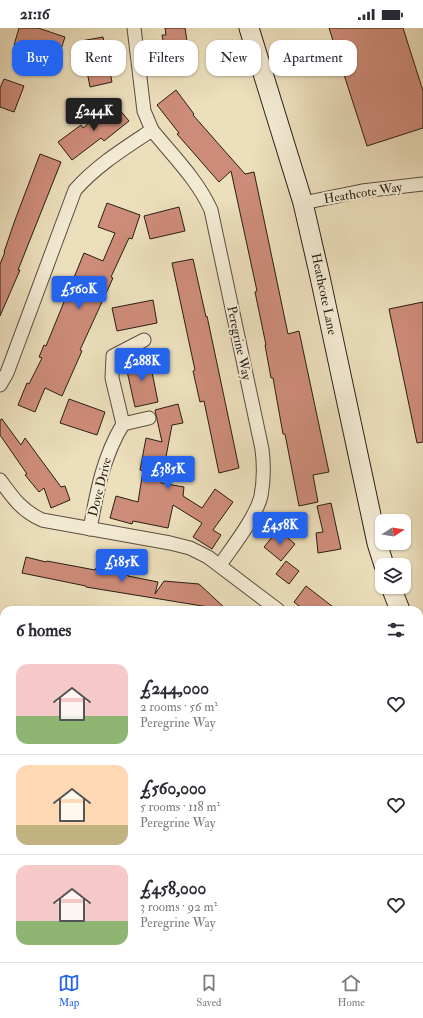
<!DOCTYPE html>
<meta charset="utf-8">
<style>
body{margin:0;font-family:"IM FELL Double Pica",serif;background:#f2f2f3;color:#2b2b33;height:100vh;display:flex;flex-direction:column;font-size:15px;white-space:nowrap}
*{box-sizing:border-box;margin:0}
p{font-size:13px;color:#7c7c81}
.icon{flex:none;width:22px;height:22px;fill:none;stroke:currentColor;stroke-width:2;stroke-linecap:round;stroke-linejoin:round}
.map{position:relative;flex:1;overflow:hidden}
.details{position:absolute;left:0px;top:578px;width:423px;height:356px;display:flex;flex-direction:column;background:#fff;border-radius:12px 12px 0 0;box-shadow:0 1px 3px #0004}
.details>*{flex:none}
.banner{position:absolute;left:12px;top:12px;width:399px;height:36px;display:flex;gap:8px}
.needle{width:26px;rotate:78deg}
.fabs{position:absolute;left:375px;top:486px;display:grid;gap:8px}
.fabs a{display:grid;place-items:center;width:36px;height:36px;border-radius:8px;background:#fff;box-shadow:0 1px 3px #0004;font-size:20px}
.price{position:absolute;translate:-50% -34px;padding:0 9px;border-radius:4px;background:#2563eb;color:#fff;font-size:13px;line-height:26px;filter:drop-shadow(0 1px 2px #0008)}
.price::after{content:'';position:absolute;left:50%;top:24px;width:12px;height:9px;margin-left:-6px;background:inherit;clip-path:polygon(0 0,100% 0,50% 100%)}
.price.current{background:#222;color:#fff}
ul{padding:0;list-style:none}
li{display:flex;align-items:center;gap:12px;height:100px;padding:0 16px}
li+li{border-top:1px solid #e1e1e2}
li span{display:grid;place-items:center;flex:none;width:112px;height:80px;border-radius:12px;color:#555}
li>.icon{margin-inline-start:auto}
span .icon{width:48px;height:48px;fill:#fffc;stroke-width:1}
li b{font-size:17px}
h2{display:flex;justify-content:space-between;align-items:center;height:48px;padding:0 16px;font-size:17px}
.tag{padding:0 14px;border-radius:12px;background:#fff;box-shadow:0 1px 3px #0004;font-size:14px;line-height:36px}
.tag.current{background:#2563eb;color:#fff}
.status{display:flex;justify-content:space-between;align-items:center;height:28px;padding:0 20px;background:#fff;direction:ltr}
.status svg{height:11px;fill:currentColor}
.tab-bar{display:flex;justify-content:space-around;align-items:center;height:56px;border-top:1px solid #e1e1e2;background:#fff;font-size:11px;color:#7c7c81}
.tab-bar a{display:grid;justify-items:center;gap:2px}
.tab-bar .current{color:#2563eb}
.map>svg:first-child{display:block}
.green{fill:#b3c394;stroke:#6e7055}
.building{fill:#cd8c79;stroke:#291e16}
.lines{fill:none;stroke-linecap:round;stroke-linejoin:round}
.street-casing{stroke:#5a4e40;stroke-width:15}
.secondary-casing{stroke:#291e16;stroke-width:21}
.street{stroke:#f3ead3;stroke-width:13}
.secondary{stroke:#f3ead3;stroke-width:19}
.labels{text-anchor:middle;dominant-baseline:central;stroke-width:4;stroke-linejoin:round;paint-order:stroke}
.street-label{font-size:13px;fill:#291e16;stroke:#f3ead3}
</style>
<div class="status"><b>21:16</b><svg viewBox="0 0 49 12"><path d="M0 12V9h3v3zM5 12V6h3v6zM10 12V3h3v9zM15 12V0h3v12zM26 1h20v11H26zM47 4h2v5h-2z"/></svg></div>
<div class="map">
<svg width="423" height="934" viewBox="0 0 423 934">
<rect width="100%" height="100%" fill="#ecdfbc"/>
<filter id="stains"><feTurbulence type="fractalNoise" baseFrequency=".005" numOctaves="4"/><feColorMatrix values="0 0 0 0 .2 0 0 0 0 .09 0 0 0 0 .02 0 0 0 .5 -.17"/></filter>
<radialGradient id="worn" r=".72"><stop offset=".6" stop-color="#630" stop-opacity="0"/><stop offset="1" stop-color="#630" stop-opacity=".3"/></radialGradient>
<path class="green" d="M419,655l4,4v254l-4,-1z"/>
<g class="building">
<path d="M19,0h19l27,9 -7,22 -44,-14z"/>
<path d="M165,0h20l6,39 -22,4 -7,-36h4z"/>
<path d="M329,0h74l20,63v37l-56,18z"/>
<path d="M103,9l9,45 -22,5 -9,-46z"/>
<path d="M4,51l20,7 -10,26 -14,-5v-19z"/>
<path d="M176,62l18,24 -1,1 52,59 9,-2 34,162 11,-3 30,141 -16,3 5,27 -19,4 -14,-72h-2l-10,-56h-2l-6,-33h1l-11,-53 2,-1 -26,-120 -12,11 -42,-48 2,-1 -22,-28z"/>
<path d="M114,75l15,18 -25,20 -3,-3 -29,22 -14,-18 23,-17 2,3z"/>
<path d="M40,126l21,8 -43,108h2l-20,46v-52l5,-12h-1l11,-32z"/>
<path d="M107,175l33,12 -8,24 -3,-1 -18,39 2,1 -33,72 2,1 -20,45 -17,-8 -10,24 -17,-7 9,-22 2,1 13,-26 -3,-1 5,-12 2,1 38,-93 19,8 12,-28 -17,-6z"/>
<path d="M179,179l6,24 -35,8 -6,-23z"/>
<path d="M193,231l13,58 1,-1 32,152 -20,5 -15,-72 -4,1 -7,-31 2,-1 -23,-107z"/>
<path d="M153,272l4,23 -40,8 -5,-23z"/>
<path d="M423,274v140l-6,1 -28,-134z"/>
<path d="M149,329l9,45 -23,5 -10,-45z"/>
<path d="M69,371l36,13 -8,23 -37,-12z"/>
<path d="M178,376l5,19 -11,2 -11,58 23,4 -1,9 19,12 13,-19 18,13 -20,28 8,5 -9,14 -19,-12 9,-14 -29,-18 -5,23 -35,-7 -1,3 -22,-6 6,-22 22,6 5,-31 -3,-1 6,-32 16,4 -7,-32z"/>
<path d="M2,391l19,26 4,-7 36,49 4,-1 5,14 -19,8 -7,-20 -5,4 -14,-17 2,-1 -27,-39v-15z"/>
<path d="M331,475l10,46 -23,4 -2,-20 7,-1 -6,-26z"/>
<path d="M278,502l17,14 -14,17 -17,-14z"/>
<path d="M26,529l20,5 1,-1 48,9 1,-2 14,3 18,4v1l30,6 -3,12 9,-13 35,3 28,26 -141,-23v-1l-64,-13z"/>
<path d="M286,533l13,10 -10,13 -13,-10z"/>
<path d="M306,558l31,24h-33l-10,-8z"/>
</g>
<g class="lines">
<defs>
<g id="street">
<path d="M134,0l10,83 8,19"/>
<path d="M303,175l59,-12 61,-7"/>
<path d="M0,357l7,-12 68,-183c22,-25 50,-42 77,-60 21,26 45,49 59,80l51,239c2,16 2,31 -1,47 -5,21 -28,50 -41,69"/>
<path d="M123,396l26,-6"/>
<path d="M0,452c13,18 21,30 42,40l128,23 20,5 18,9 70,53"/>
<path d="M90,501c7,-38 13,-72 33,-105l-11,-46 1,-22 31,-16"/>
<path d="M0,665l4,1"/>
<path d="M354,930l7,4"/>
<path d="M327,934l3,-4"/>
</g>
<g id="secondary">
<path d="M249,0l54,175 17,74 57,266 7,22"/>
<path d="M391,559l9,23"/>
<path d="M419,623l4,8"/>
</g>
</defs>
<use href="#street" class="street-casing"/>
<use href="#secondary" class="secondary-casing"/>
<use href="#street" class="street"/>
<use href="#secondary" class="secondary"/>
</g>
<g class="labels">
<g class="street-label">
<text transform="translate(363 165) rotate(-9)">Heathcote Way</text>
<text transform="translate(324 266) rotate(78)">Heathcote Lane</text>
<text transform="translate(239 315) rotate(78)">Peregrine Way</text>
<text transform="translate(100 459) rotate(-76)">Dove Drive</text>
</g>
</g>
<rect width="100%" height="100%" filter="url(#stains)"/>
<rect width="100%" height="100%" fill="url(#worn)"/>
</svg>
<div class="fabs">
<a><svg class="needle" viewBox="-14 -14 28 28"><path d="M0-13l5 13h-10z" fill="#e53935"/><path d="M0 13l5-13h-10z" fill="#7c7c81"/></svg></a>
<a><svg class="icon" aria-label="layers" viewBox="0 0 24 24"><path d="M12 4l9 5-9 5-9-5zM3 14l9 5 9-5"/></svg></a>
</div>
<b class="price current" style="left:94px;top:104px">£244K</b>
<b class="price" style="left:79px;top:282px">£560K</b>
<b class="price" style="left:142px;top:354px">£288K</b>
<b class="price" style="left:168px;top:462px">£385K</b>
<b class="price" style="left:280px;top:518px">£458K</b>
<b class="price" style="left:122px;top:555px">£185K</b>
<div class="banner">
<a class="tag current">Buy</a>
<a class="tag">Rent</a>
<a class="tag">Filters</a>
<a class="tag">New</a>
<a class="tag">Apartment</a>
</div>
<section class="details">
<h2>6 homes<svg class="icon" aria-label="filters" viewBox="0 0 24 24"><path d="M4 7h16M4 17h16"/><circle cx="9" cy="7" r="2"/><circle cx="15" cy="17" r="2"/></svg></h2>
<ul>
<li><span style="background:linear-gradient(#f6c9c9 65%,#8fb573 0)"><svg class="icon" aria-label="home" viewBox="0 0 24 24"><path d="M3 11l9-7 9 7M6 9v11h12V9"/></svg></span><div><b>£244,000</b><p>2 rooms · 56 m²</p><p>Peregrine Way</p></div><svg class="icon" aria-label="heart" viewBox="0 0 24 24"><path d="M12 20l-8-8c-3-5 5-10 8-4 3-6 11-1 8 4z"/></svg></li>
<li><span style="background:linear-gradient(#ffd9b3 75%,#c2b280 0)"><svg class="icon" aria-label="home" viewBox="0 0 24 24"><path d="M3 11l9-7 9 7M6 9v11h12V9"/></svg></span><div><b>£560,000</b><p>5 rooms · 118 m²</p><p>Peregrine Way</p></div><svg class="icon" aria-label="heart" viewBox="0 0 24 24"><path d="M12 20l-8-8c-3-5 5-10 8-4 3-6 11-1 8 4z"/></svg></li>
<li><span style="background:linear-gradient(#f6c9c9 70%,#8fb573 0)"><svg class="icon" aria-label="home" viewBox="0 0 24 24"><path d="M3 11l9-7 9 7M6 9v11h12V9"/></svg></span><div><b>£458,000</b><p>3 rooms · 92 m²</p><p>Peregrine Way</p></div><svg class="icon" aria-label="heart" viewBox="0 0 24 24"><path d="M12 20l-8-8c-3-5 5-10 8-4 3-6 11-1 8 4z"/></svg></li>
</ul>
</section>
</div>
<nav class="tab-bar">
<a class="current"><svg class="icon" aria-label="map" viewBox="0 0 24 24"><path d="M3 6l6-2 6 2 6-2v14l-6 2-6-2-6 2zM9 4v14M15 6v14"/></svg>Map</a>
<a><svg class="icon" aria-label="saved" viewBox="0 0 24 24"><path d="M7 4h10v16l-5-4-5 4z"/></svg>Saved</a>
<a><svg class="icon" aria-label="home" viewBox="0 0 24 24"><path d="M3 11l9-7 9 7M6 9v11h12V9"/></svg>Home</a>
</nav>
